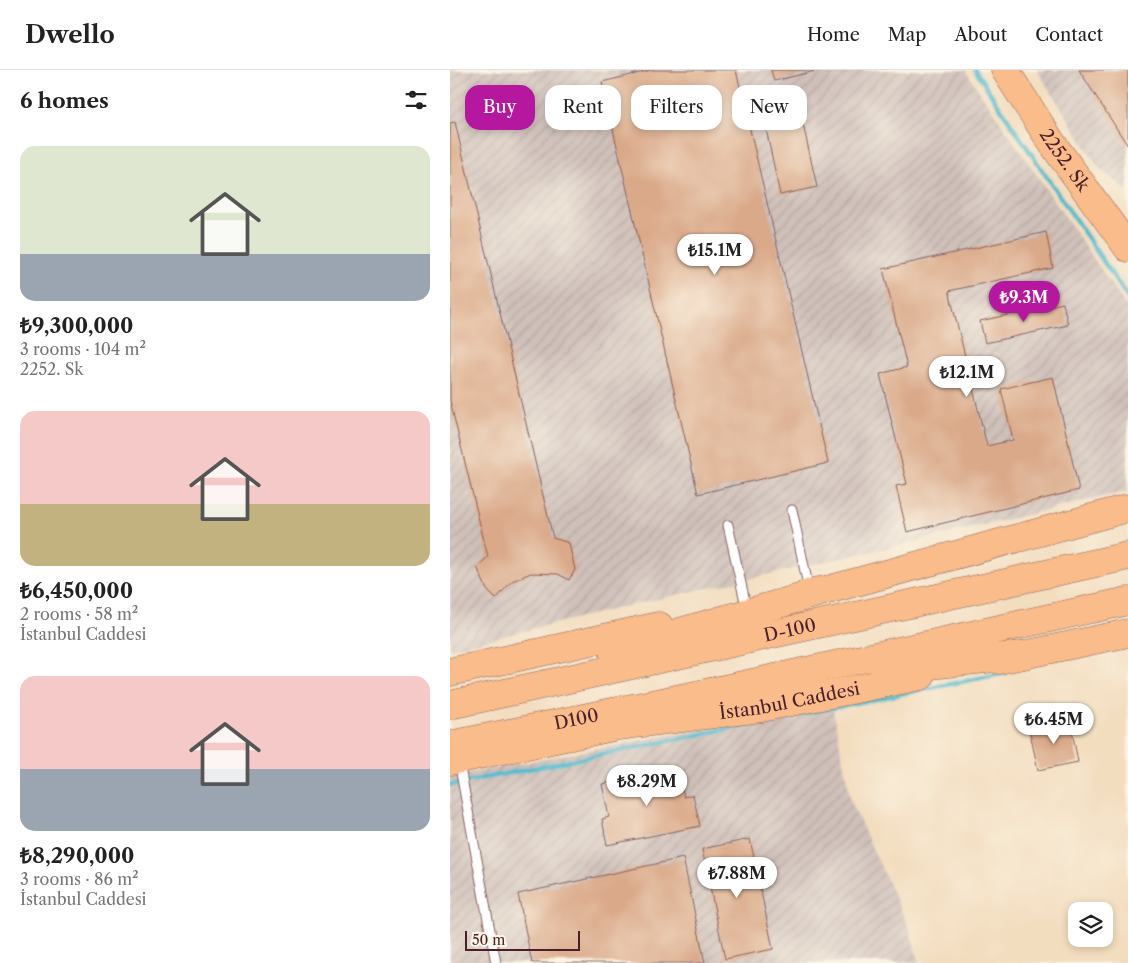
<!DOCTYPE html>
<meta charset="utf-8">
<style>
body{margin:0;font-family:"Libre Caslon Text",serif;background:#f2f2f2;color:#222;height:100vh;display:flex;flex-direction:column;font-size:19px;white-space:nowrap}
*{box-sizing:border-box;margin:0}
p{font-size:16px;color:#767676}
.icon{flex:none;width:28px;height:28px;fill:none;stroke:currentColor;stroke-width:2;stroke-linecap:round;stroke-linejoin:round}
.map{position:relative;flex:1;overflow:hidden}
.details{display:flex;flex-direction:column;background:#fff;width:450px}
.details>*{flex:none}
.top-card{position:absolute;left:15px;top:15px;width:475px;height:45px;display:flex;gap:10px}
.buttons{position:absolute;left:618px;top:832px;display:grid;gap:10px}
.buttons a{display:grid;place-items:center;width:45px;height:45px;border-radius:10px;background:#fff;box-shadow:0 2px 8px #0003;font-size:25px}
.scale{position:absolute;left:15px;bottom:12px;width:115px;box-sizing:border-box;padding-left:5px;border:2px solid #4a1f2b;border-top:0;font-size:14px;line-height:18px;white-space:nowrap;color:#4a1f2b;-webkit-text-stroke:4px #fcf5e5;paint-order:stroke}
.price{position:absolute;translate:-50% -42px;padding:0 11px;border-radius:18px;background:#fff;color:#222;font-size:16px;line-height:32px;filter:drop-shadow(0 1px 2px #0008)}
.price::after{content:'';position:absolute;left:50%;top:30px;width:15px;height:11px;margin-left:-8px;background:inherit;clip-path:polygon(0 0,100% 0,50% 100%)}
.price.on{background:#b5179e;color:#fff}
ul{padding:0;list-style:none}
li{display:grid;align-content:center;gap:10px;height:265px;padding:0 20px}
li span{display:grid;place-items:center;height:155px;border-radius:15px;color:#555}
li>.icon{margin-inline-start:auto}
span .icon{width:90px;height:90px;fill:#fffc;stroke-width:1}
li b{font-size:21px}
h2{display:flex;justify-content:space-between;align-items:center;height:60px;padding:0 20px;font-size:21px}
.pill{padding:0 18px;border-radius:15px;background:#fff;box-shadow:0 2px 8px #0003;font-size:18px;line-height:45px}
.pill.on{background:#b5179e;color:#fff}
header{display:flex;align-items:center;gap:30px;box-sizing:border-box;height:70px;padding:0 25px;background:#fff;border-bottom:1px solid #e0e0e0}
header strong{font-size:24px}
nav{display:flex;gap:28px;margin-inline-start:auto;font-size:18px}
main{display:flex;flex:1;min-height:0}
.map>svg:first-child{display:block}
.industrial{fill:url(#industrial-furrows)}
.lines{fill:none;stroke-linecap:round;stroke-linejoin:round}
.stream{stroke:#52bcce;stroke-width:4.5}
.building{fill:#daa989}
.service-casing{stroke:#85625f;stroke-width:11}
.primary-casing{stroke:#85625f;stroke-width:29}
.trunk-casing{stroke:#85625f;stroke-width:29}
.service{stroke:#fff;stroke-width:9}
.primary{stroke:#f9bc8a;stroke-width:28}
.trunk{stroke:#f9bc8a;stroke-width:28}
.labels{text-anchor:middle;dominant-baseline:central;stroke-width:4;stroke-linejoin:round;paint-order:stroke}
.street-label{font-size:18px;fill:#4a1f2b;stroke:#fcf5e5}
</style>
<header>
<strong>Dwello</strong>
<nav><a>Home</a><a>Map</a><a>About</a><a>Contact</a></nav>
</header>
<main>
<section class="details">
<h2>6 homes<svg class="icon" aria-label="filters" viewBox="0 0 24 24"><path d="M4 7h16M4 17h16"/><circle cx="9" cy="7" r="2"/><circle cx="15" cy="17" r="2"/></svg></h2>
<ul>
<li><span style="background:linear-gradient(#dfe7d0 70%,#9aa5b1 0)"><svg class="icon" aria-label="home" viewBox="0 0 24 24"><path d="M3 11l9-7 9 7M6 9v11h12V9"/></svg></span><div><b>₺9,300,000</b><p>3 rooms · 104 m²</p><p>2252. Sk</p></div></li>
<li><span style="background:linear-gradient(#f6c9c9 60%,#c2b280 0)"><svg class="icon" aria-label="home" viewBox="0 0 24 24"><path d="M3 11l9-7 9 7M6 9v11h12V9"/></svg></span><div><b>₺6,450,000</b><p>2 rooms · 58 m²</p><p>İstanbul Caddesi</p></div></li>
<li><span style="background:linear-gradient(#f6c9c9 60%,#9aa5b1 0)"><svg class="icon" aria-label="home" viewBox="0 0 24 24"><path d="M3 11l9-7 9 7M6 9v11h12V9"/></svg></span><div><b>₺8,290,000</b><p>3 rooms · 86 m²</p><p>İstanbul Caddesi</p></div></li>
</ul>
</section>
<div class="map">
<svg width="678" height="893" viewBox="0 0 678 893">
<defs>
<pattern id="industrial-furrows" width="10" height="10" patternUnits="userSpaceOnUse" patternTransform="scale(1.25)"><rect width="10" height="10" fill="#cfc0ba"/><path d="M-1 1l2-2M0 10L10 0M9 11l2-2" fill="none" stroke="#b3a5a0"/></pattern>
</defs>
<rect width="100%" height="100%" fill="#fcf5e5"/>
<filter id="ink" filterUnits="userSpaceOnUse"><feTurbulence type="fractalNoise" baseFrequency=".02" numOctaves="2"/><feDisplacementMap in="SourceGraphic" scale="10" xChannelSelector="R" yChannelSelector="G"/><feConvolveMatrix kernelMatrix="1 2 1 2 8 2 1 2 1" color-interpolation-filters="sRGB"/></filter>
<filter id="wash" filterUnits="userSpaceOnUse"><feTurbulence type="fractalNoise" baseFrequency=".0096" numOctaves="4" result="noise"/><feDisplacementMap in="SourceGraphic" scale="20" xChannelSelector="R" yChannelSelector="G"/><feGaussianBlur stdDeviation="1.12" result="paint"/><feColorMatrix in="noise" values="0 0 0 0 0 0 0 0 0 0 0 0 0 0 0 0 0 1.4 0 .05"/><feComposite in="paint" operator="in"/></filter>
<g filter="url(#wash)">
<rect width="100%" height="100%" fill="#f3ddbf"/>
<g class="industrial">
<path d="M0,0h515l163,239v182l-228,54 -273,61 -177,43z"/>
<path d="M587,0h91v122l-29,-24z"/>
<path d="M382,634l19,98 59,128 9,33h-469v-186z"/>
</g>
<g class="lines">
<g class="stream">
<path d="M525,0l153,228"/>
<path d="M0,715l555,-112"/>
</g>
</g>
<g id="blocks">
<g class="building">
<path d="M202,0h84l92,393 -130,31 -96,-412z"/>
<path d="M321,0h44v1l-41,10z"/>
<path d="M629,0h49v76z"/>
<path d="M347,27l20,90 -37,8 -19,-90z"/>
<path d="M5,52l98,416 16,5 6,27 -6,10 -11,-6 -27,-1 -19,8 -16,18 -9,-9 -10,-23 11,-10 -38,-156v-278z"/>
<path d="M596,162l7,36 -104,23 38,155 26,-6 -12,-51 52,-12 26,113 -172,42 -11,-46 11,-2 -27,-110 27,-7 -24,-98z"/>
<path d="M613,233l5,22 -83,18 -5,-22z"/>
<path d="M620,650l8,42 -40,8 -9,-42z"/>
<path d="M228,698l6,29 9,-2 7,31 -93,19 -5,-26 7,-2 -7,-33z"/>
<path d="M300,769l23,110 -48,10 -23,-110z"/>
<path d="M233,788l22,105h-173l-14,-69z"/>
</g>
</g>
</g>
<g filter="url(#ink)">
<use href="#blocks" fill-opacity="0" stroke="#85625f" stroke-width="1"/>
<g class="lines">
<defs>
<g id="service">
<path d="M342,440l17,80"/>
<path d="M278,455l18,81"/>
<path d="M9,692l37,201"/>
</g>
<g id="primary">
<path id="s1" d="M555,0l47,73 76,105"/>
<path d="M358,523l23,-4 297,-81"/>
<path d="M549,590l129,-27"/>
<path d="M0,602l209,-46"/>
<path id="s2" d="M0,691l168,-35 143,-18 160,-32"/>
</g>
<g id="trunk">
<path d="M163,581l218,-62"/>
<path d="M434,600l139,-15"/>
<path id="s3" d="M0,635l678,-149"/>
<path id="s4" d="M0,675l251,-51 427,-93"/>
</g>
</defs>
<use href="#service" class="service-casing"/>
<use href="#primary" class="primary-casing"/>
<use href="#trunk" class="trunk-casing"/>
<use href="#service" class="service"/>
<use href="#primary" class="primary"/>
<use href="#trunk" class="trunk"/>
</g>
</g>
<g class="labels">
<g class="street-label">
<text stroke="none"><textPath href="#s1" startOffset="108">2252. Sk</textPath></text>
<text stroke="none"><textPath href="#s3" startOffset="348">D-100</textPath></text>
<text stroke="none"><textPath href="#s2" startOffset="345">İstanbul Caddesi</textPath></text>
<text stroke="none"><textPath href="#s4" startOffset="129">D100</textPath></text>
</g>
</g>
</svg>
<div class="buttons">
<a><svg class="icon" aria-label="layers" viewBox="0 0 24 24"><path d="M12 4l9 5-9 5-9-5zM3 14l9 5 9-5"/></svg></a>
</div>
<div class="scale">50 m</div>
<b class="price" style="left:265px;top:206px">₺15.1M</b>
<b class="price on" style="left:574px;top:253px">₺9.3M</b>
<b class="price" style="left:517px;top:328px">₺12.1M</b>
<b class="price" style="left:604px;top:675px">₺6.45M</b>
<b class="price" style="left:197px;top:737px">₺8.29M</b>
<b class="price" style="left:287px;top:829px">₺7.88M</b>
<div class="top-card">
<a class="pill on">Buy</a>
<a class="pill">Rent</a>
<a class="pill">Filters</a>
<a class="pill">New</a>
</div>
</div>
</main>
